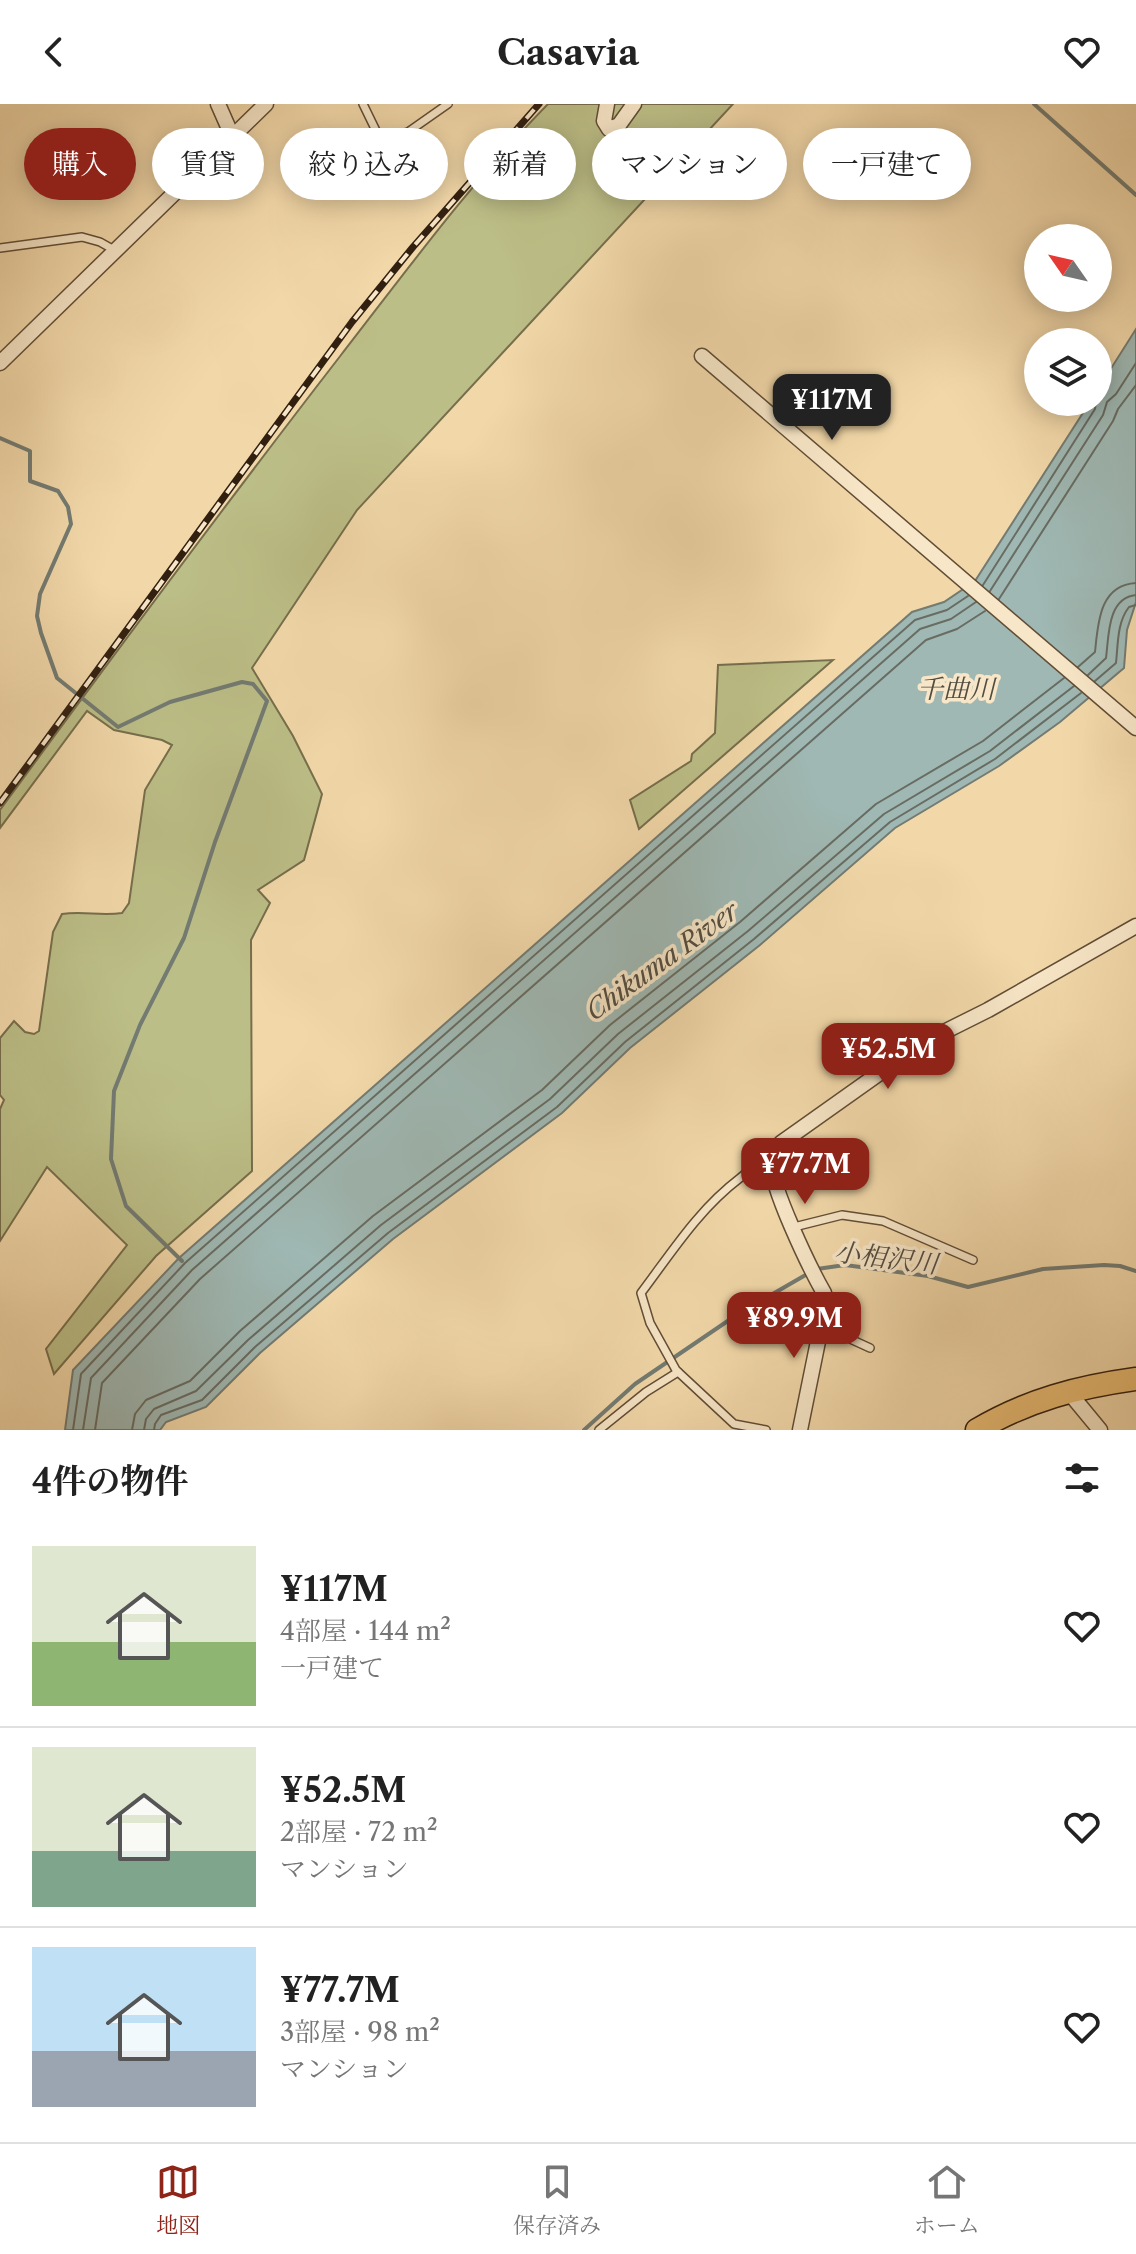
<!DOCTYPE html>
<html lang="ja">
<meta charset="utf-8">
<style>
body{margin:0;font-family:"Libre Caslon Text","Noto Serif JP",serif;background:#f2f2f2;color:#222;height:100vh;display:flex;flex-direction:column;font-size:30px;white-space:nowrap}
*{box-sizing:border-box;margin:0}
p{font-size:26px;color:#767676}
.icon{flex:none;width:44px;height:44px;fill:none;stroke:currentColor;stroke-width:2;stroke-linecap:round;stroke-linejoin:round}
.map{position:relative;height:1326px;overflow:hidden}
.side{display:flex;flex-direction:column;background:#fff;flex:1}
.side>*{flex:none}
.banner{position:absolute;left:24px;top:24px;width:1088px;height:72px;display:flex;gap:16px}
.needle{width:52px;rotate:304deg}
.fabs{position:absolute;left:1024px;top:120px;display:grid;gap:16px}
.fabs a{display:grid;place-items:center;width:88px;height:88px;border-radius:50%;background:#fff;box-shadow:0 4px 20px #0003;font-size:40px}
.price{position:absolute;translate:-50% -68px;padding:0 18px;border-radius:16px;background:#8f2418;color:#fff;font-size:26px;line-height:52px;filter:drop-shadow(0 2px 4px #0008)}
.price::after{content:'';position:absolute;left:50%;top:48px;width:24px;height:18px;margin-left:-12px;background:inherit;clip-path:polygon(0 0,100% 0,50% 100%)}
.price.selected{background:#222;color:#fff}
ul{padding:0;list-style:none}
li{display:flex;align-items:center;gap:24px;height:200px;padding:0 32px}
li+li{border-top:2px solid #e0e0e0}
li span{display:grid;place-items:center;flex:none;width:224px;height:160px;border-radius:0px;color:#555}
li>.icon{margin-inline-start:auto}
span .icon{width:96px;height:96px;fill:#fffc;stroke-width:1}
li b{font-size:34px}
h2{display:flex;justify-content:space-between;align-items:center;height:96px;padding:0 32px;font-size:34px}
.tag{padding:0 28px;border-radius:36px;background:#fff;box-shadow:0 4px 20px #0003;font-size:28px;line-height:72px}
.tag.selected{background:#8f2418;color:#fff}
header{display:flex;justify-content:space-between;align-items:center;height:104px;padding:0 32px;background:#fff;font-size:36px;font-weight:700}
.menu{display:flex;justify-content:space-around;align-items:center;height:112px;border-top:2px solid #e0e0e0;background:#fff;font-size:22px;color:#767676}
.menu a{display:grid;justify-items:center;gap:4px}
.menu .selected{color:#8f2418}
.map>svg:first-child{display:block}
.green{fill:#bcbe87;stroke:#766e4c;stroke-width:2}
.water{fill:#9fb8b3;stroke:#737b72;stroke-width:2}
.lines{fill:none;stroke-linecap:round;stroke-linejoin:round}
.shore{stroke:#686c62;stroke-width:2}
.stream{stroke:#737b72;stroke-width:4}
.service-casing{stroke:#614d36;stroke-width:10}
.minor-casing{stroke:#614d36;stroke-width:17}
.primary-casing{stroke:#311f10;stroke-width:25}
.service{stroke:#f7e6c7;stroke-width:7}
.minor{stroke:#f7e6c7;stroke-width:14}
.primary{stroke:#e9bc74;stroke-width:22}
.rail-casing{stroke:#311f10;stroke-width:7}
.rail{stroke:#f7e6c7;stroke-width:4;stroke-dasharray:12;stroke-linecap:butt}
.labels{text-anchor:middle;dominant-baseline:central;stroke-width:7;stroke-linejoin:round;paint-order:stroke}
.water-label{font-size:26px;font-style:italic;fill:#524d41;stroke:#f7e6c7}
</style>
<header><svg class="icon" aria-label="back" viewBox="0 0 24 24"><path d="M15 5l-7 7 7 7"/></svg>Casavia<svg class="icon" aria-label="heart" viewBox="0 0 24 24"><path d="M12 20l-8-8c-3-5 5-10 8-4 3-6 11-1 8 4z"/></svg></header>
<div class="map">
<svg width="1136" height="1326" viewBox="0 0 1136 1326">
<rect width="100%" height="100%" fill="#f2d8a9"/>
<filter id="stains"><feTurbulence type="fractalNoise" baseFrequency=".0025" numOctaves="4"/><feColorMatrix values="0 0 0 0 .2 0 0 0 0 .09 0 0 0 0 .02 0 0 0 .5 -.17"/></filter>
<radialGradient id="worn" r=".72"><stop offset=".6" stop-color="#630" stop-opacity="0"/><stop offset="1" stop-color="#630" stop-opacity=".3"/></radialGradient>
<g class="green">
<path d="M548,0h185l-376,406 -105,158 41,68 29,58 -18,66 -46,30 12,13 -19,37 1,231 -96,85 -102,118 -8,-25 81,-104 -80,-78 -47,74v-132l4,-9 -4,-5v-57l14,-17 11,11 9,2 5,-3 14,-99 9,-18c21,-3 39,2 60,-1l7,-10 16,-113 27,-45 -10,-5 -48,-10 -27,-19 -87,117v-18c112,-153 225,-305 341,-455 66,-85 131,-174 207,-251z"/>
<path d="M833,556l-194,169 -9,-29 61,-39 1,-7 23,-21 3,-68z"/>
</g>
<path class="water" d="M1136,225v273l-9,28 -3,38 -64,54 -61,44 -104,62 -135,117 -130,103 -68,65 -169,126 -133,114 -54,54 -40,15 -6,8h-95l8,-60 106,-112 733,-646 32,-10 31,-21 115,-179h8v-13z"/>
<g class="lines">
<g class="shore">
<path d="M983,481l112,-176 1,-7"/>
<path d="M990,487l113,-176 4,-13 9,-8 20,-31"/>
<path d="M999,495l114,-178 5,-12 18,-24"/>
<path d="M1078,563l17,-15c3,-28 4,-67 41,-69"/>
<path d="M1088,571l18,-17c3,-22 1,-60 30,-63"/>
<path d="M1095,577l21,-18c2,-18 1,-41 13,-56l7,-2"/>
<path d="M73,1326l8,-56 104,-111 730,-643 32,-10 21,-14"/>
<path d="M83,1326l8,-52 101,-108 728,-641 31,-10 25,-17"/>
<path d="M95,1326l7,-47 98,-104 726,-639 31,-11 28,-18"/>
<path d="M132,1326l3,-16 11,-14 44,-19 50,-50 133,-115 169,-126 68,-65 130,-103 136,-118 107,-63 81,-63"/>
<path d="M144,1326l2,-11 8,-10 42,-18 52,-51 133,-115 169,-126 68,-65 130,-103 136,-117 106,-63 84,-65"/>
<path d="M154,1326l1,-6 6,-9 41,-15 53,-53 133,-114 169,-126 68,-65 129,-103 136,-117 105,-63 86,-66"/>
</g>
<g class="stream">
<path d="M1034,0l102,91"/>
<path d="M0,334l30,13v30l28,10 10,16 3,17 -31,70 -3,22 4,17 16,45 61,49 52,-25 72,-20 11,2 14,17 -52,141 -31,96 -44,87 -26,66 -3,68 15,47 56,55"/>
<path d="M817,1165l28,-4 83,11 40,11 75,-18 61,-4 16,1 16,5"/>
<path d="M584,1326l51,-46 103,-70 71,-41"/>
</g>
<defs>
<g id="service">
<path d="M363,0l17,35 28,-7 40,-28"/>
<path d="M0,144l82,-11 18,5 16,9"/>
<path d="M794,1123l48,-12 41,6 90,39"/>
<path d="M822,1222l48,22"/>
<path d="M599,1326l47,-38 32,-20"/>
<path d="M766,1326l-32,-6 -58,-54 -26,-47 -9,-30c31,-41 57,-83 99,-115 10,-8 18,-17 32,-18"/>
</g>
<g id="minor">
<path d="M218,0l15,34"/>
<path d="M607,0l-3,17 5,8 10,-4 15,-21"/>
<path d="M702,252l434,372"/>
<path d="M0,259l266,-259"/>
<path d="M1070,1286l2,6 28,34"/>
<path d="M800,1326l26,-128 -2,-9c-12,-21 -57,-112 -52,-133 1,-6 6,-12 9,-17l141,-100 66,-33 148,-84"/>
</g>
<path id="primary" d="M977,1326c51,-30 101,-43 159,-51"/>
</defs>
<use href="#service" class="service-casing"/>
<use href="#minor" class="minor-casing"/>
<use href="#primary" class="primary-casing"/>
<use href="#service" class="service"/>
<use href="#minor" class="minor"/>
<use href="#primary" class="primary"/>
<defs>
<path id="rail" d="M0,699l352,-481 61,-75 126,-143"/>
</defs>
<use href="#rail" class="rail-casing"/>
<use href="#rail" class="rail"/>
</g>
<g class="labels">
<g class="water-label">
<text x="956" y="585">千曲川</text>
<text transform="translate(662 857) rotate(-36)">Chikuma River</text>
<text transform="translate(886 1154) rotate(7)">小相沢川</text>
</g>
</g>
<rect width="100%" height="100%" filter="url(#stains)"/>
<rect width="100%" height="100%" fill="url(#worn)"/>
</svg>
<div class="fabs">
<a><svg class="needle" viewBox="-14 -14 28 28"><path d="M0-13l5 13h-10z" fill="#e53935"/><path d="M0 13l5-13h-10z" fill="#767676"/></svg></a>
<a><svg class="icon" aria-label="layers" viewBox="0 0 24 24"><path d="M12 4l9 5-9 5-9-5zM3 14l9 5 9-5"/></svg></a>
</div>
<b class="price selected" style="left:832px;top:338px">¥117M</b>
<b class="price" style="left:888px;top:987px">¥52.5M</b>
<b class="price" style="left:805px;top:1102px">¥77.7M</b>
<b class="price" style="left:794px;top:1256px">¥89.9M</b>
<div class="banner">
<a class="tag selected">購入</a>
<a class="tag">賃貸</a>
<a class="tag">絞り込み</a>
<a class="tag">新着</a>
<a class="tag">マンション</a>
<a class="tag">一戸建て</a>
</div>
</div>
<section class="side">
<h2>4件の物件<svg class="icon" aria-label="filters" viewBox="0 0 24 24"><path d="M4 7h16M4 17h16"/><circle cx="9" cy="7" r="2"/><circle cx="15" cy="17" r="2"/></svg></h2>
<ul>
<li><span style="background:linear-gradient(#dfe7d0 60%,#8fb573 0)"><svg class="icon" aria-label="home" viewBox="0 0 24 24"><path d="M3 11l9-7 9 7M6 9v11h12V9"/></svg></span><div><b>¥117M</b><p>4部屋 · 144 m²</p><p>一戸建て</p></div><svg class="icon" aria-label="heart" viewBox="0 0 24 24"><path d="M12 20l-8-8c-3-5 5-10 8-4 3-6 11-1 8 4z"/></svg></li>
<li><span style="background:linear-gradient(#dfe7d0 65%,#7fa58c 0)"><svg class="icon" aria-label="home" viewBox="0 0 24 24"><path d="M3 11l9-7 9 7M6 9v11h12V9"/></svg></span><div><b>¥52.5M</b><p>2部屋 · 72 m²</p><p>マンション</p></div><svg class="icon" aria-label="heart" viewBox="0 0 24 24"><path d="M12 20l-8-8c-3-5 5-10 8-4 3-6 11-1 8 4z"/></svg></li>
<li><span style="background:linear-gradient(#bfe0f5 65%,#9aa5b1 0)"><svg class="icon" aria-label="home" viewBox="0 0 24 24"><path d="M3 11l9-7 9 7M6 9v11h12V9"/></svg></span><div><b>¥77.7M</b><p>3部屋 · 98 m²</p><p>マンション</p></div><svg class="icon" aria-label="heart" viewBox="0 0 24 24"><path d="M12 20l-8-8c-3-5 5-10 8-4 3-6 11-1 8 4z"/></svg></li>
</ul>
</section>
<nav class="menu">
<a class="selected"><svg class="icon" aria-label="map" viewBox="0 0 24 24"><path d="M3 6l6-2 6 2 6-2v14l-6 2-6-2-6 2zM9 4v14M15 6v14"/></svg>地図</a>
<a><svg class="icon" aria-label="saved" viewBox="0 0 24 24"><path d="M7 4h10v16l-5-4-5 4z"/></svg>保存済み</a>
<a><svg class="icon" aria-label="home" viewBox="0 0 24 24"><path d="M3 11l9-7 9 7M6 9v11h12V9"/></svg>ホーム</a>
</nav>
